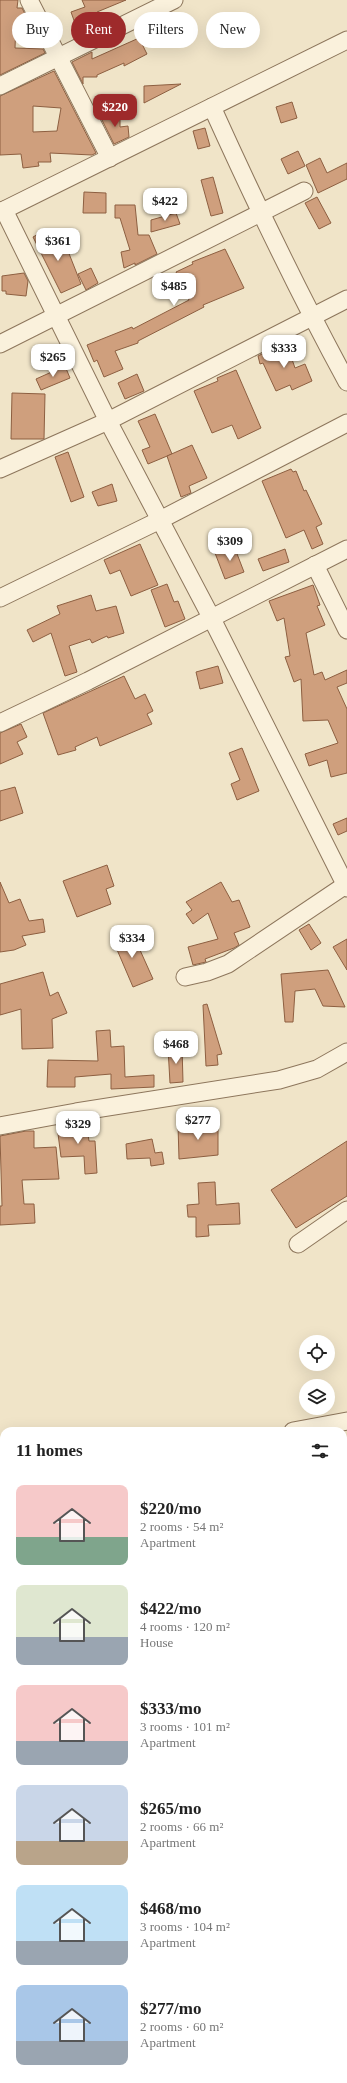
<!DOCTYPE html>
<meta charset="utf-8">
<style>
body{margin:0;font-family:"Times New Roman",serif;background:#f6f6f6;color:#222;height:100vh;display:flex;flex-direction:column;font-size:15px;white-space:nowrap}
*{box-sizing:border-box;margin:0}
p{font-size:13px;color:#767676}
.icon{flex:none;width:22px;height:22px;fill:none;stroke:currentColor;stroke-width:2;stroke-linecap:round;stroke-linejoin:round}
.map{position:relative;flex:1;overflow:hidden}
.details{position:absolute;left:0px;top:1427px;width:347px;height:656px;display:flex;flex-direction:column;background:#fff;border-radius:12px 12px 0 0;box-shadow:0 4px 16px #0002}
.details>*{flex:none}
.guide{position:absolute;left:12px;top:12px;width:323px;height:36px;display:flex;gap:8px}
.controls{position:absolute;left:299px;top:1335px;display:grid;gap:8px}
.controls a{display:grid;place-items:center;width:36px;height:36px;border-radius:50%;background:#fff;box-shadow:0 4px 16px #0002;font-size:20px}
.price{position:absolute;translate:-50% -34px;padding:0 9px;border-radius:8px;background:#fff;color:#222;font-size:13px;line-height:26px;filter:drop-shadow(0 1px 2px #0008)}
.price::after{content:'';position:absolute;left:50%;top:24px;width:12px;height:9px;margin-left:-6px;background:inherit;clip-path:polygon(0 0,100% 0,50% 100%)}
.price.active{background:#9e2a2b;color:#fff}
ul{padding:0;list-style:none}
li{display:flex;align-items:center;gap:12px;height:100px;padding:0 16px}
li span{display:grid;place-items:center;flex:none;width:112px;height:80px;border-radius:8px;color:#555}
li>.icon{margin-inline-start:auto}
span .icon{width:48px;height:48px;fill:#fffc;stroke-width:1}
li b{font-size:17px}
h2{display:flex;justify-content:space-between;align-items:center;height:48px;padding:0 16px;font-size:17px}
.pill{padding:0 14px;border-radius:18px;background:#fff;box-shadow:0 4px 16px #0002;font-size:14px;line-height:36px}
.pill.active{background:#9e2a2b;color:#fff}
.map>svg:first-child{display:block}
.building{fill:#cf9f7d;stroke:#8d5f41;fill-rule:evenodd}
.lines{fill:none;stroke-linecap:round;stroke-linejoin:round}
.street-casing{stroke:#8d765c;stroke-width:19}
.primary-casing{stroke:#5b4430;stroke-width:24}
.street{stroke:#faf1dc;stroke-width:17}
.primary{stroke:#f3d9a0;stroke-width:22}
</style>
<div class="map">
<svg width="347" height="2083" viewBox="0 0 347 2083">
<rect width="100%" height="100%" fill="#f0e4c8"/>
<g class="building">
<path d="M0,0h18l-1,8h5l8,16 -14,-2 -1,26 28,1 2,4 -45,22z"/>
<path d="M82,0h44l-29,12 3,6 -24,8 -5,-14 14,-5z"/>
<path d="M139,38l8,16 -23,12v-3l-27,12v2h-14v7l-11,-22 20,-10v7z"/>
<path d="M54,71l42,82 -4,2 -42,-2 1,9h-13l1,4 -16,2 -2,-14 -21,1v-59zM33,106l28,2 -4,23 -24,1z"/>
<path d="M181,84l-37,19v-17z"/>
<path d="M292,102l5,16 -16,5 -5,-16z"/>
<path d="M120,115v12l8,-1 1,11 -15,7 -14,-28z"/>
<path d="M205,128l5,18 -12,3 -5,-18z"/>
<path d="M298,151l7,15 -17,8 -7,-15z"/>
<path d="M320,158l7,15 20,-10v16l-29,14 -12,-28z"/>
<path d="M213,177l10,36 -12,3 -10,-36z"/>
<path d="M84,192l22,1v20h-23z"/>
<path d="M317,197l14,26 -12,6 -14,-26z"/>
<path d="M115,205h20l3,30h11l8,19 -22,11v-2l-11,5 -3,-16 9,-2 -10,-32h-5z"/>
<path d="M176,213l4,11 -29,8v-12z"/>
<path d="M44,231l5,10 8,-4 9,15 2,-1 13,33 -20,9 -28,-56z"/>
<path d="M225,249l19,39 -41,17 1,2 -66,34v2l-23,8 8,18 -19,8 -7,-17 -3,2 -7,-17 45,-18 1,2 56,-29 -13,-28 17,-8 -1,-2z"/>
<path d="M91,268l7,15 -12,7 -8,-16z"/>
<path d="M24,273l4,8 -2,15 -20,-2v-3h-4v-15z"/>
<path d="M286,342l9,26 10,-4 7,17 -20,9 -2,-5 -14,6 -13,-28 -3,1 -2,-8z"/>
<path d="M65,366l5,12 -29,12 -5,-11z"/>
<path d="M236,370l25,58 -23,11 -6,-14 -20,8 -18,-42 24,-10 -1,-3z"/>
<path d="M137,374l7,17 -19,8 -7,-16z"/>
<path d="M12,393l33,1 -1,45h-33z"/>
<path d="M155,414l17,40 -24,10 -6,-14 8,-3 -12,-26z"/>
<path d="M192,445l15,33 -18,8 2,7 -10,4 -14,-41z"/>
<path d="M68,452l16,45 -13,5 -16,-45z"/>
<path d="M291,469l2,3 3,-1 8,20 2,-1 16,34 -6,3 7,17 -11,5 -8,-19 -18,8 -24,-57z"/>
<path d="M112,484l5,17 -19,5 -6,-14z"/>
<path d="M140,544l18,41 -27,11 -11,-26 -10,4 -6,-14z"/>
<path d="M234,546l10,26 -19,7 -10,-26z"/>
<path d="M285,549l4,13 -26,9 -5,-12z"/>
<path d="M167,584l7,18 4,-1 7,18 -20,8 -14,-37z"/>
<path d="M313,585l7,20 -3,1 8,19 -19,8 8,42 8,-3 3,8 22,-10v13l-10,4 10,22v64l-16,4 -4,-17 -18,6 -4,-12 33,-11 -10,-23 -25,1 -2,-42 -7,3 -9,-25 5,-1 -6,-38 -7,3 -8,-20z"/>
<path d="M91,595l5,16 20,-5 8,27 -16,5 -1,-2 -15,7 -2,-4 -21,7 8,26 -12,4 -14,-43 -18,9 -6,-12 33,-16 -3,-8z"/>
<path d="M218,666l5,17 -23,6 -4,-17z"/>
<path d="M124,676l11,23 10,-5 8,17 -6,3 5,10 -52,22 -3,-9 -22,10 1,3 -18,5 -15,-42z"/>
<path d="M21,724l6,13 -10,5 6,12 -23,10v-31z"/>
<path d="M242,748l17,43 -22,9 -6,-16 9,-4 -11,-27z"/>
<path d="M15,787l8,26 -23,8v-30z"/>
<path d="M347,818v13l-9,4 -5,-11z"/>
<path d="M107,865l7,21 -8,3 5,15 -34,13 -14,-36z"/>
<path d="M0,882l9,21 11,-4 9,22 14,-2 2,13 -23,4 4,9 -12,5 -14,2z"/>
<path d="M221,882l11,20 7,-2 11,27 -16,6 5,12 -5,3 -29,11 1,3 -13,3 -5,-18 30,-8 -10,-26 -15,11 -7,-10 6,-4 -6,-8z"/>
<path d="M309,924l12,19 -10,7 -12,-20z"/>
<path d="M131,930l22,49 -20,8 -21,-49z"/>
<path d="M347,939v31l-14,-23z"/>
<path d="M328,970l17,37 -22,-1 -8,-17 -20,2 -2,31h-8l-4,-48z"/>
<path d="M43,972l7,24 8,-4 9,21 -15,6 1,29 -31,1 -1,-40 -21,6v-31z"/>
<path d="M207,1004l15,50 -5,1 1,10 -12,1 -3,-61z"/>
<path d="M110,1030l1,17 13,-1 1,31 29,-2v12l-43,2v-15l-36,3v10h-28l1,-27 50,1 -2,-30z"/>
<path d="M182,1047l1,35 -13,1 -2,-35z"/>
<path d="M86,1121l3,20h6l2,32 -12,1 -1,-18 -23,1 -4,-31z"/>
<path d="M178,1125h40v30l-39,4z"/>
<path d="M26,1131h8v17l22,-1 3,32 -37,1 2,24h10l1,19 -35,2v-19h2l-2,-70z"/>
<path d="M152,1139l3,14 7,-1 2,12 -13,2 -1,-8 -23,1 -1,-15z"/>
<path d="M347,1141v55l-51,32 -25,-38z"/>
<path d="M215,1182l1,23 23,-2 1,21 -32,1 1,11 -13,1v-20h-8l-1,-12 12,-1 -1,-21z"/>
</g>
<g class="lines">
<defs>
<g id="street">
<path d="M29,0l81,158"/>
<path d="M0,86l174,-86"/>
<path d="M212,107c42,93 86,185 135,275"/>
<path d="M4,210l104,211 103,196 136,271"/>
<path d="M0,212l347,-172"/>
<path d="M0,344l304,-153"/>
<path d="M0,469l108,-48 239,-122"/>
<path d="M315,565l32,65"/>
<path d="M0,598l160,-78 187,-97"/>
<path d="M0,723l88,-42 259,-132"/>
<path d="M185,977l22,-5 21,-8 119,-80"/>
<path d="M0,1126l76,-14 203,-32 38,-11 30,-17"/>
<path d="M298,1244l49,-34"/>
<path d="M293,1431l54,-10"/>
<path d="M343,1603h4"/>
<path d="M0,1669l4,-2"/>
</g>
<g id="primary">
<path d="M0,1629l4,9"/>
<path d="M201,2079l2,4"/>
</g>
</defs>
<use href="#street" class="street-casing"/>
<use href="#primary" class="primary-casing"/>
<use href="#street" class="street"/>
<use href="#primary" class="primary"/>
</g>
</svg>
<div class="controls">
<a><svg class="icon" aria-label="locate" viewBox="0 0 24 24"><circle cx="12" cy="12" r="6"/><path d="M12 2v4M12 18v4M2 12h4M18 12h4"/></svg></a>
<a><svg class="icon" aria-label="layers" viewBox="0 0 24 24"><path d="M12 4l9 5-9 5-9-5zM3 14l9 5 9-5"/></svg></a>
</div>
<b class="price active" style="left:115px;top:128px">$220</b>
<b class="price" style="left:165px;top:222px">$422</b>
<b class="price" style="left:58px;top:262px">$361</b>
<b class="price" style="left:174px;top:307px">$485</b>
<b class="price" style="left:284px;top:369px">$333</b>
<b class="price" style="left:53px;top:378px">$265</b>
<b class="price" style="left:230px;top:562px">$309</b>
<b class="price" style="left:132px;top:959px">$334</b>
<b class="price" style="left:176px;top:1065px">$468</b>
<b class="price" style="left:198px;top:1141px">$277</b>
<b class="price" style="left:78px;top:1145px">$329</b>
<div class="guide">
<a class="pill">Buy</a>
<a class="pill active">Rent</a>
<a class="pill">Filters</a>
<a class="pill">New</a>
</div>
<section class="details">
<h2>11 homes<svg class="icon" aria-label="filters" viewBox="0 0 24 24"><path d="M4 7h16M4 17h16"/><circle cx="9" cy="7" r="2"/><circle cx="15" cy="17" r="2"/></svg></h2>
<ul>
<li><span style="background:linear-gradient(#f6c9c9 65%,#7fa58c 0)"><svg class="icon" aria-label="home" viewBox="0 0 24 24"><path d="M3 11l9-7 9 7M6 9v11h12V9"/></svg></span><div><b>$220/mo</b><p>2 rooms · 54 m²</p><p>Apartment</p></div></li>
<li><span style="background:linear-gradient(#dfe7d0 65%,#9aa5b1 0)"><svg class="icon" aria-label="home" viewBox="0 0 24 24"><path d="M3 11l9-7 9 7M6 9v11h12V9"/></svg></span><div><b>$422/mo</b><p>4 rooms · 120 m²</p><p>House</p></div></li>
<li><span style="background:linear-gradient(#f6c9c9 70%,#9aa5b1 0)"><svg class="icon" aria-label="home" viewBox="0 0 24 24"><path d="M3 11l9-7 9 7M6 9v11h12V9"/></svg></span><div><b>$333/mo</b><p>3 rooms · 101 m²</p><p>Apartment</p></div></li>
<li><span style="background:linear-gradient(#c9d6e8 70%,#b9a48a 0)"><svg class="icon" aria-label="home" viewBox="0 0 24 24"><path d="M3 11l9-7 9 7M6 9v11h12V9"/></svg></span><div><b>$265/mo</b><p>2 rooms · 66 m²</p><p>Apartment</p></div></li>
<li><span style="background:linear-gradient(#bfe0f5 70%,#9aa5b1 0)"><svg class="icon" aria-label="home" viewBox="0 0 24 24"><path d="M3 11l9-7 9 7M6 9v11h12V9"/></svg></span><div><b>$468/mo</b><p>3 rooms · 104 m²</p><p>Apartment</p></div></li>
<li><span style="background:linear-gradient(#a9c7e8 70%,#9aa5b1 0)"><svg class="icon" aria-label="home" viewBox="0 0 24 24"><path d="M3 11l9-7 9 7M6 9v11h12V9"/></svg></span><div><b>$277/mo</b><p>2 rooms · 60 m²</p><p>Apartment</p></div></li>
</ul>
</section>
</div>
